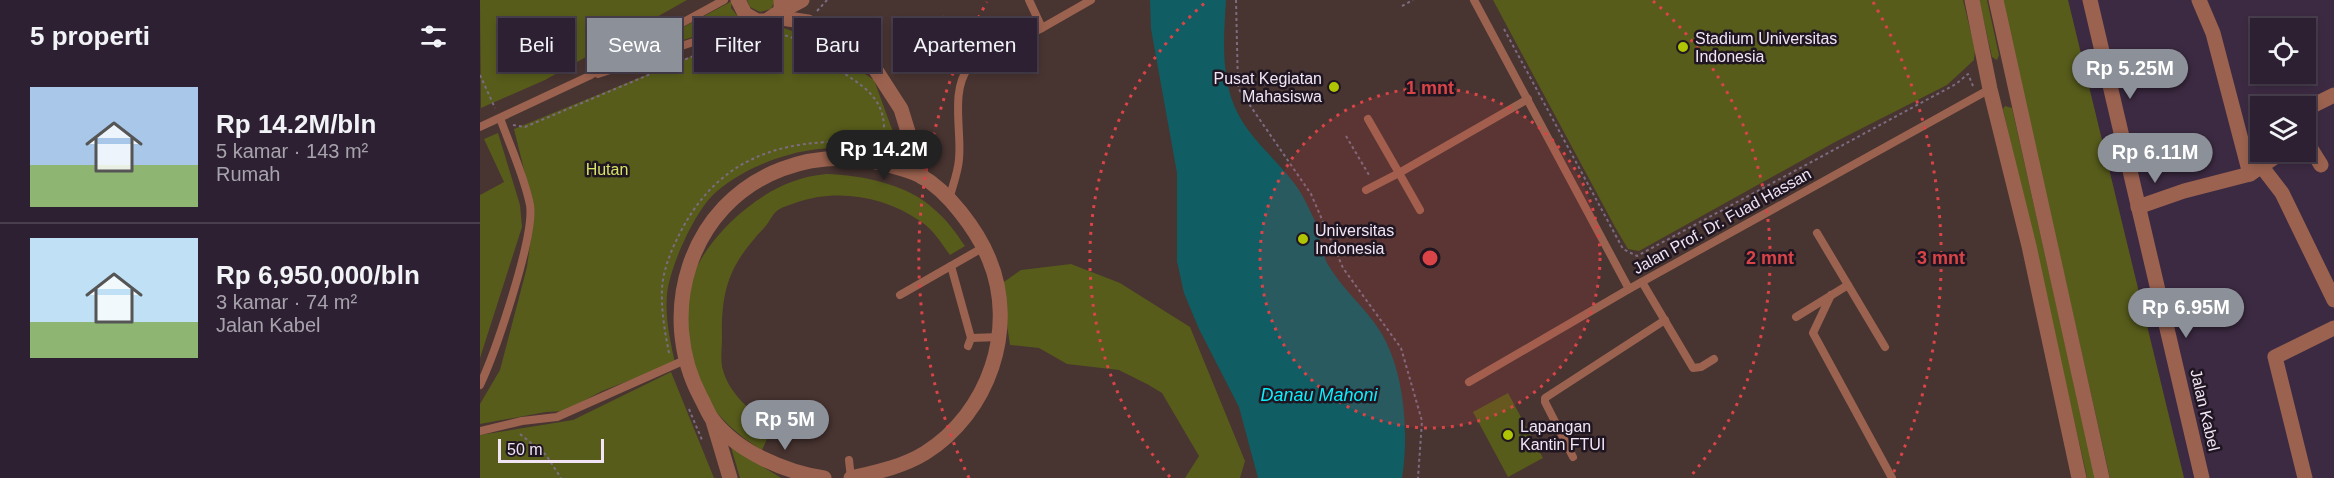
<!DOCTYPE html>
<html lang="id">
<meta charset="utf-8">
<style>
body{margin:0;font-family:Helvetica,sans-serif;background:#35283a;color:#f1f3f6;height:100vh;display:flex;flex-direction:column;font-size:22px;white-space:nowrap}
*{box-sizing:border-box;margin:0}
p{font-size:20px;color:#a7a3ac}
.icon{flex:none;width:33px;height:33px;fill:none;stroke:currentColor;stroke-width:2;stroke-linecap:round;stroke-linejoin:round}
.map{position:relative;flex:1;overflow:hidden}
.details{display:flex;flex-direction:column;background:#2d2032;width:480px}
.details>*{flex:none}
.hud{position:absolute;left:18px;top:18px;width:570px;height:54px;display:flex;gap:12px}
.controls{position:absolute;left:1770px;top:18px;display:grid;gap:12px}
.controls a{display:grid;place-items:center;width:66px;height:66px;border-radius:0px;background:#2d2032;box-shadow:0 3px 9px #0003,0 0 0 2px #483e4d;font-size:30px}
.scale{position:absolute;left:18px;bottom:15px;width:106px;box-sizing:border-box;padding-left:6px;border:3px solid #f1e5f5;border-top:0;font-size:16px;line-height:21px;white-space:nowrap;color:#f1e5f5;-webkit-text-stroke:4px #1f1621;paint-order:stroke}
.price{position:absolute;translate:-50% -51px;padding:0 14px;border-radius:21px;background:#8c9099;color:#fff;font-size:20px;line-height:39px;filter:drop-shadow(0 2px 3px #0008)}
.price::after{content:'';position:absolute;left:50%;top:36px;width:18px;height:14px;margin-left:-9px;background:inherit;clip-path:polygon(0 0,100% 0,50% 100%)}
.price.current{background:#222;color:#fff}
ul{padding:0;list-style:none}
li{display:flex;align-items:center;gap:18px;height:150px;padding:0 30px}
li+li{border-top:2px solid #483e4d}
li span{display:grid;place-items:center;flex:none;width:168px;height:120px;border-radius:0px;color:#555}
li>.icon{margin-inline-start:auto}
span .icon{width:72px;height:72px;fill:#fffc;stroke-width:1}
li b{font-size:26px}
h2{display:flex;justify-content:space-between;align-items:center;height:72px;padding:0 30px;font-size:26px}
.pill{padding:0 21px;border-radius:0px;background:#2d2032;box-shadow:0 3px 9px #0003,0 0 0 2px #483e4d;font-size:21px;line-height:54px}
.pill.current{background:#8c9099;color:#fff}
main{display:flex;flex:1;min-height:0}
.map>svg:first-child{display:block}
.education{fill:#483431}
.green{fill:#575c1b}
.water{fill:#105e63}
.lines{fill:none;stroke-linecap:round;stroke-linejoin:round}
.path{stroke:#7c6c82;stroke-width:2;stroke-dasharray:3 3;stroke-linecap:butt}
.lane{stroke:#9b624f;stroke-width:8}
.street{stroke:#9b624f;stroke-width:15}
.ring{fill:none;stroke:#da4447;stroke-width:3;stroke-dasharray:3 6}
.poi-dot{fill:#afc504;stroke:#1f1621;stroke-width:2}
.labels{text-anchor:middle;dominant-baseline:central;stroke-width:5;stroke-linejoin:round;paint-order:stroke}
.poi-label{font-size:16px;fill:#f1e5f5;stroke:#1f1621;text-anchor:start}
.park-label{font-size:16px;fill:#d7e267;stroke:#1f1621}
.street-label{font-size:16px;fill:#f1e5f5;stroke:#1f1621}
.water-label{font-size:18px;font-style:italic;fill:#0aeffd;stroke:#1f1621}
.centre{fill:#da4447;stroke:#1f1621;stroke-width:3}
.ring-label{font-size:18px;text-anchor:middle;font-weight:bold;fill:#da4447;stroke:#1f1621;stroke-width:5;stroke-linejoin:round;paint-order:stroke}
</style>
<main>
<section class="details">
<h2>5 properti<svg class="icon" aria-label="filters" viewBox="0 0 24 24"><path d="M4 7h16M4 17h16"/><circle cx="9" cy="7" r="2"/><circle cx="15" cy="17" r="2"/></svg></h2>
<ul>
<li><span style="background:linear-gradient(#a9c7e8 65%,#8fb573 0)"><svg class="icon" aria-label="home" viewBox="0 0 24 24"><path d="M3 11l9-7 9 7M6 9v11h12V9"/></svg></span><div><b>Rp 14.2M/bln</b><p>5 kamar · 143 m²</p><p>Rumah</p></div></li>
<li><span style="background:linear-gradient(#bfe0f5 70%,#8fb573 0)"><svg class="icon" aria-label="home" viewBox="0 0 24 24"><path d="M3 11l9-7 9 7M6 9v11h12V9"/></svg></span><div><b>Rp 6,950,000/bln</b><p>3 kamar · 74 m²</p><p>Jalan Kabel</p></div></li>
</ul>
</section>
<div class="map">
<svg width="1854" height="478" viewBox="0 0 1854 478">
<rect width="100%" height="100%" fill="#3c2a42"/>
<path class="education" d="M0,0h1588l116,478h-1704z"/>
<g class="green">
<path d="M0,0h207l-142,80 -64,28z"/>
<path d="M267,0h28l-4,9 -11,3 -10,-5z"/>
<path d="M1013,0h470l12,49 -1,11 -27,25 -112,57 -196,109 -11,-2 -13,-22z"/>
<path d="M1499,0h8l12,55 -2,5 -5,-3z"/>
<path d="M1522,0h66l116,478h-74z"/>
<path d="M252,1l-1,7 10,12 -126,44z"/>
<path d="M291,24l37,12 66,44 26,71c-27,-2 -55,-5 -82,-2 -35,4 -76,20 -103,44 -20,18 -46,75 -48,102 -2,23 3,45 8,68l-73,28 -37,20 -19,1 -66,12v-20l20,-34 27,-103 5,-37 -6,-52 -12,-49z"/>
<path d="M1525,106l7,2 83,370h-8l-2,-10 -82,-359z"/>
<path d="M18,133l22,72 2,22 -42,131v-163l24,-13 -20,-43z"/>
<path d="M346,174c36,1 82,10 109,36 12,10 21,23 30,36l-15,9c-9,-12 -17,-26 -30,-34 -36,-25 -84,-33 -125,-18 -5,2 -13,4 -17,7 -6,4 -9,13 -14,18 -34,36 -43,60 -42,110 0,10 -2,23 1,32 6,24 31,44 49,58l-10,22c-16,-10 -31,-21 -43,-35 -28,-35 -39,-92 -27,-135 6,-25 35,-57 55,-72 24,-19 48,-31 79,-34z"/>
<path d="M591,264l49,19 70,44 55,134 -5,17h-55l14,-22 -37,-63 -15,-9 -28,-14 -52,-6 -28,-16 -29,-3 -9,-61 20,-14z"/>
<path d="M191,372l43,106h-234v-43l93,-15z"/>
<path d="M1028,393l35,65 -35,19 -35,-65z"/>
<path d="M251,447l50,31h-41z"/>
</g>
<path class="water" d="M670,0h76c-2,33 -5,68 6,100 12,35 41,55 62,83 9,11 16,28 22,40 4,13 5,28 11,40 14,25 38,44 53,68 25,40 29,103 22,147h-144l-19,-71 -40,-78 -15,-36 -7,-32v-88l-26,-144z"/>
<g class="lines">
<g class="path">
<path d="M756,0l2,88 73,106 32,74 58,80 21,73 -4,57"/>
<path d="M922,6l11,-6"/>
<path d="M337,11l10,-11"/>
<path d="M1024,29l119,220 14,7 319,-172 12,-10 5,12"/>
<path d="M439,66l25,-10 -9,-26"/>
<path d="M0,75l15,33"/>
<path d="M33,125l12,2 180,-76"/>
<path d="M866,136l23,39"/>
<path d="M189,353c-4,-20 -8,-43 -7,-64 1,-18 8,-36 16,-52 31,-64 80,-92 150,-95 18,-1 36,-3 55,1 7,-45 -20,-57 -52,-78 -13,-8 -26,-18 -38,-27l-12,-4"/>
<path d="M209,409l13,31"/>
<path d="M40,434l26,21 15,23"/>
</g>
<g class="lane">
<path d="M549,0l13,28 49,-28"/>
<path d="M994,0l155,289 361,-200"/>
<path d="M463,20l26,47"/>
<path d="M118,74l158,-53"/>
<path d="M0,127l109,-51 27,-17 108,-59"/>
<path d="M886,190l33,-17 -31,-54"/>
<path d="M469,200c3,-13 9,-27 10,-41 3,-27 -9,-69 10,-92l73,-39"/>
<path d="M940,210l-21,-37 129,-74"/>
<path d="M1337,233l68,114"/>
<path d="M471,266l20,72 -3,8"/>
<path d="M1162,282l51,86 8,-1 13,-8"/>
<path d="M420,295l84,-48"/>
<path d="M1351,295l-18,38 79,145"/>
<path d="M1316,317l52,-32"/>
<path d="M491,338l29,-1"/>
<path d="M989,382l160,-93"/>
<path d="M0,385c15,-32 55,-148 50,-180 -6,-30 -20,-59 -30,-87"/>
<path d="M0,431l42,-10 35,-4 128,-57"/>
<path d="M1093,457l-28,-55v-4l120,-78"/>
<path d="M369,460l2,18"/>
</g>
<g class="street">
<path d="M258,0l7,14 12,7h9l15,-10v-11"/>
<path d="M1492,0l18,89 39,157 50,232"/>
<path d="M1516,0l106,478"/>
<path d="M1610,0l112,478"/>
<path d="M1719,0l14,33 37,141"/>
<path d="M301,11l21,-11"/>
<path d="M295,17l33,5 27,14 37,28 29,45 21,68"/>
<path d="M1826,109l28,-14"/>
<path d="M1826,141l15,24"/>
<path d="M1782,167l20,26 52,107"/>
<path d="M1658,207l46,-16 66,-17 32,-22"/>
<path d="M233,421l17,57"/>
<path d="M344,478c-39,-6 -86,-26 -111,-58 -5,-6 -8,-15 -12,-22 -45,-84 -12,-194 81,-229 35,-13 70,-14 106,-4 11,3 23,6 33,11 27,15 56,54 68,83 29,69 0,154 -64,194 -23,14 -48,19 -74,25"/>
<path d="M1825,478l-30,-121 59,-29"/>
</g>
</g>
<circle cx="950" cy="258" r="170" fill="#da4447" fill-opacity=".12"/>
<g class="ring">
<circle cx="950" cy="258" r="170"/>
<path d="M690 477A340 340 0 0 1 727 1M1173 1A340 340 0 0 1 1210 477"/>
<path d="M489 478A511 511 0 0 1 507 2M1393 2A511 511 0 0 1 1411 478"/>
</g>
<g class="poi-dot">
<circle cx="1203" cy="47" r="6"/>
<circle cx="854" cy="87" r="6"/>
<circle cx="823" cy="239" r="6"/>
<circle cx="1028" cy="435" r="6"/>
</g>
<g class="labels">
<g class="poi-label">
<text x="1215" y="38">Stadium Universitas<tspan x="1215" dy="18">Indonesia</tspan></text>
<text x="842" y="78" text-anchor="end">Pusat Kegiatan<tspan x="842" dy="18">Mahasiswa</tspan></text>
<text x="835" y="230">Universitas<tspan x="835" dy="18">Indonesia</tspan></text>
<text x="1040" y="426">Lapangan<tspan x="1040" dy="18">Kantin FTUI</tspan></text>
</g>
<g class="park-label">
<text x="127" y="169">Hutan</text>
</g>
<g class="street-label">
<text transform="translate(1242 221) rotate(-29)">Jalan Prof. Dr. Fuad Hassan</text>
<text transform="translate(1725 410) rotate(77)">Jalan Kabel</text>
</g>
<g class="water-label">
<text x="839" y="395">Danau Mahoni</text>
</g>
</g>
<circle cx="950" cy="258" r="9" class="centre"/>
<g class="ring-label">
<text x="950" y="94">1 mnt</text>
<text x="1290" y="264">2 mnt</text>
<text x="1461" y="264">3 mnt</text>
</g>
</svg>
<div class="controls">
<a><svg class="icon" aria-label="locate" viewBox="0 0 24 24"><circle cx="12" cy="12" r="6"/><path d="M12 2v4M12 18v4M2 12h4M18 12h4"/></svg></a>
<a><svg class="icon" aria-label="layers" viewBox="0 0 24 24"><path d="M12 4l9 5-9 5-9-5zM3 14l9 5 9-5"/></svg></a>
</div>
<div class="scale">50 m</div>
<b class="price" style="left:1650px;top:100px">Rp 5.25M</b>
<b class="price current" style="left:404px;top:181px">Rp 14.2M</b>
<b class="price" style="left:1675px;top:184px">Rp 6.11M</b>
<b class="price" style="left:1706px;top:339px">Rp 6.95M</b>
<b class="price" style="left:305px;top:451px">Rp 5M</b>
<div class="hud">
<a class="pill">Beli</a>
<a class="pill current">Sewa</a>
<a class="pill">Filter</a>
<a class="pill">Baru</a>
<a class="pill">Apartemen</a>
</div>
</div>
</main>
